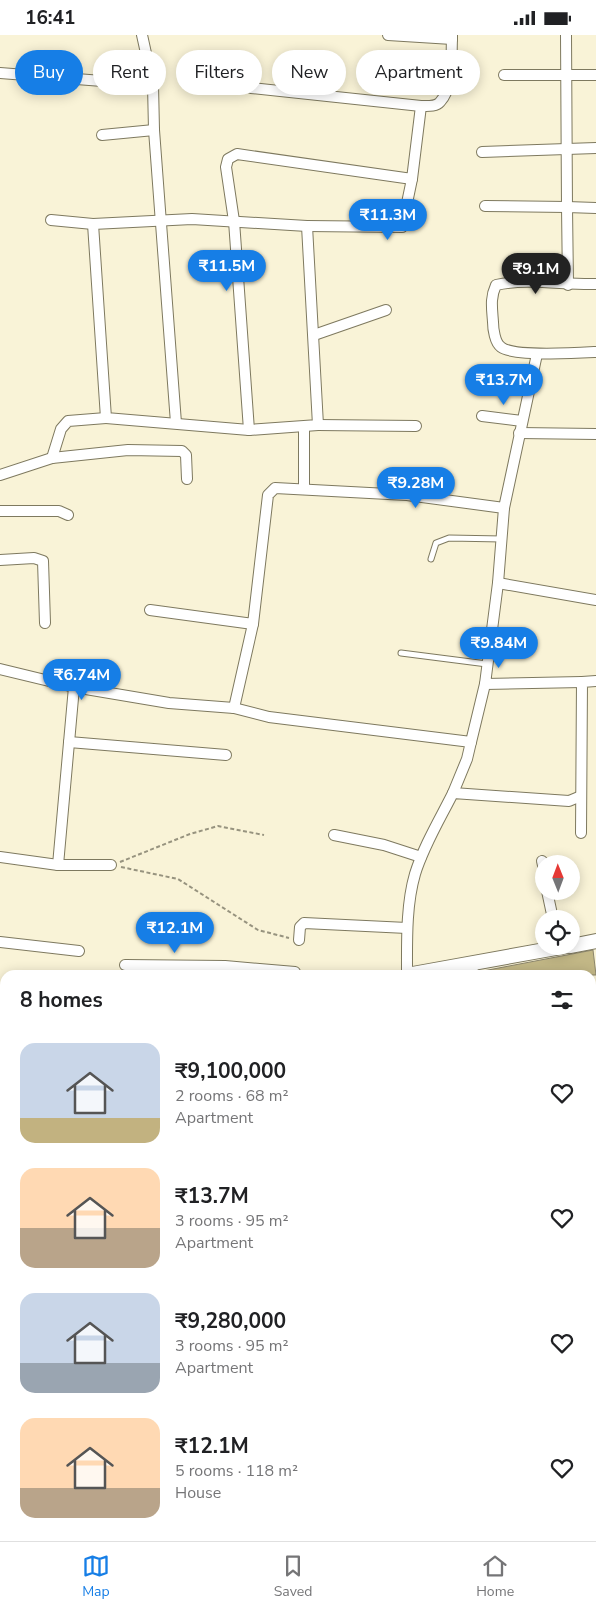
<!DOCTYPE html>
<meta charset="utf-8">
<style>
body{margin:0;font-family:"Nunito Sans",sans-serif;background:#f6f6f6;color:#202124;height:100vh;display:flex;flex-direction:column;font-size:19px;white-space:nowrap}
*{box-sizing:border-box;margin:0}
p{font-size:16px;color:#757577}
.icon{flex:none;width:28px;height:28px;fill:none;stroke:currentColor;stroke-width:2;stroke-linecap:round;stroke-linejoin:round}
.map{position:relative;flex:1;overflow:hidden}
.panel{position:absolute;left:0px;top:935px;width:596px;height:571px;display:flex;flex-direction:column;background:#fff;border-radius:15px 15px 0 0;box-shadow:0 2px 12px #0003}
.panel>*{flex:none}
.guide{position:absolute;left:15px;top:15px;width:566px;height:45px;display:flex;gap:10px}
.needle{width:32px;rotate:359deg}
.tools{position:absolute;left:535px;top:820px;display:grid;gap:10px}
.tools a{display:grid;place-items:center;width:45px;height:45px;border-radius:50%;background:#fff;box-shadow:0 2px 12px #0003;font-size:25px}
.price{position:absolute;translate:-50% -42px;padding:0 11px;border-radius:18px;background:#167ee6;color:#fff;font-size:16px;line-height:32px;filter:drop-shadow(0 1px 2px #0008)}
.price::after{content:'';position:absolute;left:50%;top:30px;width:15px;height:11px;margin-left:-8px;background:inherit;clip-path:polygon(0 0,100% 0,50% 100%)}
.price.on{background:#222;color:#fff}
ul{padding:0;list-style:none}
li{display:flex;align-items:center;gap:15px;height:125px;padding:0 20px}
li span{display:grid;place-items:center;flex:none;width:140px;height:100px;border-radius:15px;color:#555}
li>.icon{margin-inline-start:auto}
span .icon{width:60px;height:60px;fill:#fffc;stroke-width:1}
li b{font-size:21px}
h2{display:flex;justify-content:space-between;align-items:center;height:60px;padding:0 20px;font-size:21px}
.tag{padding:0 18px;border-radius:22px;background:#fff;box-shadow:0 2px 12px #0003;font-size:18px;line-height:45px}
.tag.on{background:#167ee6;color:#fff}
.status{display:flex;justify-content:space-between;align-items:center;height:35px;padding:0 25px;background:#fff;direction:ltr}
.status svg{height:14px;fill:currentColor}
.menu{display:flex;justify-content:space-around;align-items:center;height:70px;border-top:1px solid #e0e0e0;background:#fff;font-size:14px;color:#757577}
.menu a{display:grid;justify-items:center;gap:2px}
.menu .on{color:#167ee6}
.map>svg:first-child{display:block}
.building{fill:#c2b786;stroke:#8b856c}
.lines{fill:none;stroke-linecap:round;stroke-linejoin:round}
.lane-casing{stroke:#7e795f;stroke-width:7}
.street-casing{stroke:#7e795f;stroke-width:12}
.secondary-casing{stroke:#7e795f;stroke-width:16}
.path{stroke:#97937f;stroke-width:2;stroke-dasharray:4 2.5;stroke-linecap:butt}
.lane{stroke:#fff;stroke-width:5}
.street{stroke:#fff;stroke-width:10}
.secondary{stroke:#fff;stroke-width:14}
</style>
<div class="status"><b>16:41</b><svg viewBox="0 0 49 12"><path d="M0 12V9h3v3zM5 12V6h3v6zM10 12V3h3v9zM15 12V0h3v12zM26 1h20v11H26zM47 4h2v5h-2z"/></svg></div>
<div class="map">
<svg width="596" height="1506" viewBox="0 0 596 1506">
<rect width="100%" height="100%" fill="#f9f3d7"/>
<path class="building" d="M593,915l3,25h-113v-4z"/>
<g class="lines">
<defs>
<g id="lane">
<path d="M431,524l5,-16 13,-5 53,1"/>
<path d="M401,618l86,11"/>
</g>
<g id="street">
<path d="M142,0l11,50 1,45 22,293"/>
<path d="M388,0l64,4v-4"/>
<path d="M0,38l153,12"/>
<path d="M504,40h92"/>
<path d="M251,53l170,18"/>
<path d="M102,100l52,-5"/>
<path d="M482,117l114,-4"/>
<path d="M485,171l82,1 -1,-172"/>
<path d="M192,184l115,7 11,199 -69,5 -143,-12 -13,-194z"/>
<path d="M51,185l42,4"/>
<path d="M307,191l95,1 10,-48"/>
<path d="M596,249c-33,1 -67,-6 -100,1 -6,13 -4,23 -3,37 0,7 2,21 8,25 12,10 77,6 95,5"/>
<path d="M568,250l-1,-78 29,1"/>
<path d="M314,300l72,-25"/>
<path d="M482,381l40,5"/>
<path d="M318,390l98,1"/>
<path d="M304,392v62"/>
<path d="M249,395l-15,-209 -8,-54 2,-8 9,-5 175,25 9,-73c6,0 15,1 19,-4 14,-15 11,-44 12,-63"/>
<path d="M519,398l77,1"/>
<path d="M52,423l9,-29 7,-8 38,-3"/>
<path d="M0,440l52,-17 76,-8 54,1 4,4 1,24"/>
<path d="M504,473l33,-154"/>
<path d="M0,476h59l9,4"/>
<path d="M0,525l34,-2 9,3 2,62"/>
<path d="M498,548l98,17"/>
<path d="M150,575l103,14 15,-129 7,-7 132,7 97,13 -6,75 -13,101 97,-2"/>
<path d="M0,634l74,18 95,16 65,5 35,9 202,25 14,-58"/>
<path d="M234,673l19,-84"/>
<path d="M69,707l157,13"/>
<path d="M453,758l14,-34 4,-17"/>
<path d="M581,798l1,-151 14,-1"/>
<path d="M334,800l50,10 37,12"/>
<path d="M0,822l58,8h53"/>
<path d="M542,826l2,9"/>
<path d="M58,830l16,-178"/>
<path d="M547,856l6,28"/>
<path d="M299,905l1,-13 4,-4 103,5"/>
<path d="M0,907l79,9"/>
<path d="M472,927l1,13"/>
<path d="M125,930l100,1 70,6"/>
<path d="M407,938c0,-32 -1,-68 8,-99 9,-29 25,-55 38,-81l116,8 12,-5"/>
<path d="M0,979l5,1"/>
<path d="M0,1015h5"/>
<path d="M591,1038l5,-2"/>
<path d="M0,1062h5"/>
<path d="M0,1161h5"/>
<path d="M0,1259h5"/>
<path d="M0,1348h5"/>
<path d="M591,1416l5,1"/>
<path d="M0,1418l5,1"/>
<path d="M0,1486l5,1"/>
<path d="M145,1506v-5"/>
<path d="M510,1506v-5"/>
</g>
<g id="secondary">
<path d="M571,911l25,-5"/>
<path d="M407,940l160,-29"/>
<path d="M591,1288l5,1"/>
<path d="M375,1506v-5"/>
</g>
</defs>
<use href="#lane" class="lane-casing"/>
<use href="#street" class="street-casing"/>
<use href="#secondary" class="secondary-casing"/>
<g class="path">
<path d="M120,827l70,-28 28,-8 46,9"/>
<path d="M121,832l57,12 80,51 31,8"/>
</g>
<use href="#lane" class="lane"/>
<use href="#street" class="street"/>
<use href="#secondary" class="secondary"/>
</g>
</svg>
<div class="tools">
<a><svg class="needle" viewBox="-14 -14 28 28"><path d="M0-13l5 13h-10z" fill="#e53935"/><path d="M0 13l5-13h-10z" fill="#757577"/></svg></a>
<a><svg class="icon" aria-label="locate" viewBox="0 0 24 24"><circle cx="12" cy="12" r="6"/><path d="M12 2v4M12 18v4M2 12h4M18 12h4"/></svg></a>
</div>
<b class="price" style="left:388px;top:206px">₹11.3M</b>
<b class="price" style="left:227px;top:257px">₹11.5M</b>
<b class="price on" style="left:536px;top:260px">₹9.1M</b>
<b class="price" style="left:504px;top:371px">₹13.7M</b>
<b class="price" style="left:416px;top:474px">₹9.28M</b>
<b class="price" style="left:499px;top:634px">₹9.84M</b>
<b class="price" style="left:82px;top:666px">₹6.74M</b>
<b class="price" style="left:175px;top:919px">₹12.1M</b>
<div class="guide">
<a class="tag on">Buy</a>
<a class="tag">Rent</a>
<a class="tag">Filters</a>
<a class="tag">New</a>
<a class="tag">Apartment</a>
</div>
<section class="panel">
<h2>8 homes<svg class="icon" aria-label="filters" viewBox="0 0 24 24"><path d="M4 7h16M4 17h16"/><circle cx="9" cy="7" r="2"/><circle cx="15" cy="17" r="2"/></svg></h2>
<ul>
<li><span style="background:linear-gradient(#c9d6e8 75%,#c2b280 0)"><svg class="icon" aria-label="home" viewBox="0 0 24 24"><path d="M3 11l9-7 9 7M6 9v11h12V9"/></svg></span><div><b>₹9,100,000</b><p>2 rooms · 68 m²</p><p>Apartment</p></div><svg class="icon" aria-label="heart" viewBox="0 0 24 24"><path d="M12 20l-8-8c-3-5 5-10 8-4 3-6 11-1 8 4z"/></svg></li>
<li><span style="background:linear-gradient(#ffd9b3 60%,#b9a48a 0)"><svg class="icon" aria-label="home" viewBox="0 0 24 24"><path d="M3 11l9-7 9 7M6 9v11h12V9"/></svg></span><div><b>₹13.7M</b><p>3 rooms · 95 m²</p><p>Apartment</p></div><svg class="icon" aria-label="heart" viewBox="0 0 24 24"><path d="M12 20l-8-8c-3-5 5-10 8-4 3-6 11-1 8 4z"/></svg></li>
<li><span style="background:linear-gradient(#c9d6e8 70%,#9aa5b1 0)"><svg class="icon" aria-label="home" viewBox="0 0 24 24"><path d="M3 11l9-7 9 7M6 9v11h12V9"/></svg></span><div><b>₹9,280,000</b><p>3 rooms · 95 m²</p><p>Apartment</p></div><svg class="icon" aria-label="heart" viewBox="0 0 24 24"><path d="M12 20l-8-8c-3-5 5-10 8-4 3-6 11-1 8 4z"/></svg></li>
<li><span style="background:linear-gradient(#ffd9b3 70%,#b9a48a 0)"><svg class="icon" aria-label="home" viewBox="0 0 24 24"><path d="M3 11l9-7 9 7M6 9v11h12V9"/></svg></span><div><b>₹12.1M</b><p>5 rooms · 118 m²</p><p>House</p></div><svg class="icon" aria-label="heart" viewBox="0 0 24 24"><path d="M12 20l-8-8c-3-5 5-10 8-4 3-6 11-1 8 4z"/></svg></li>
</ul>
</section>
</div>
<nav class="menu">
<a class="on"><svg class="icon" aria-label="map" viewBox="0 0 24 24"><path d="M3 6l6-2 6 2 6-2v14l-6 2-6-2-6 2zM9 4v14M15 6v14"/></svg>Map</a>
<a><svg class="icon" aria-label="saved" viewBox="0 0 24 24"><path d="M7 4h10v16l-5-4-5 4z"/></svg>Saved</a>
<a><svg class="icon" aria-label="home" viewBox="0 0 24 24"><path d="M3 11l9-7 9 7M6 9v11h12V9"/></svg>Home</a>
</nav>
